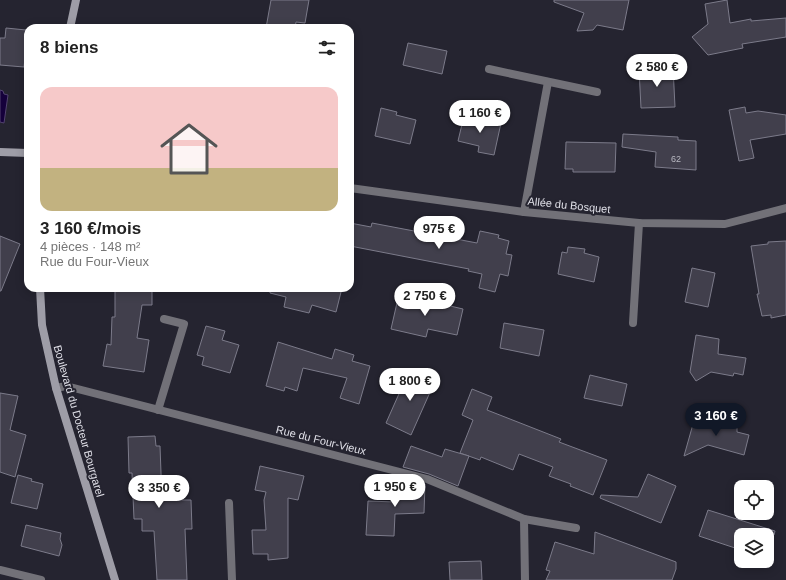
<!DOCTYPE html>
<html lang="fr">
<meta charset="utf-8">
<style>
body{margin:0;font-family:Helvetica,sans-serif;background:#f2f2f2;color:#222;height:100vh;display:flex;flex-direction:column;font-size:15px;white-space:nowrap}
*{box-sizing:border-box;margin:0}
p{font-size:13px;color:#767676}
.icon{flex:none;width:22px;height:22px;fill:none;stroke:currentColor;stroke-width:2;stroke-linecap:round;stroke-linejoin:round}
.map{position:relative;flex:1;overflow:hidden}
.sheet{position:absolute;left:24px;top:24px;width:330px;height:268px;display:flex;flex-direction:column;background:#fff;border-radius:12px;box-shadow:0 2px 10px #0003}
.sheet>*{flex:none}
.buttons{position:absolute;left:734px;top:480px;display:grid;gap:8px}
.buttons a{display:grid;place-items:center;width:40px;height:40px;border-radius:8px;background:#fff;box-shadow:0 2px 10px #0003;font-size:20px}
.price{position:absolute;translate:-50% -34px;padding:0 9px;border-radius:14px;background:#fff;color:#222;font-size:13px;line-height:26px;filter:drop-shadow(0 1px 2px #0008)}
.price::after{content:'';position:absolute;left:50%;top:24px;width:12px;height:9px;margin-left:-6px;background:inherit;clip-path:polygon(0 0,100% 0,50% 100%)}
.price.selected{background:#111827;color:#fff}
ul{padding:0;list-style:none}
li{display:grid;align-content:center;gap:8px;height:212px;padding:0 16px}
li+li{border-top:1px solid #e0e0e0}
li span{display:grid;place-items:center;height:124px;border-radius:12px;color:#555}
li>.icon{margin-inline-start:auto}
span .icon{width:72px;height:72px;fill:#fffc;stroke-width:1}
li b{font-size:17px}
h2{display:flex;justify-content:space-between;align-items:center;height:48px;padding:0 16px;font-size:17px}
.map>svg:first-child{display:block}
.water{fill:#15003b;stroke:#52436f}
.building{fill:#413f4c;stroke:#7c7b8a}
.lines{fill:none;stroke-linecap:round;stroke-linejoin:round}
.lane{stroke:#727178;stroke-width:8}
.street{stroke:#727178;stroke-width:8}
.secondary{stroke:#9e9da7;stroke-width:8}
.labels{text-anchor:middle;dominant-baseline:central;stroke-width:4;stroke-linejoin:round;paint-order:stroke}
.number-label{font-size:9px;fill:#b8b8c1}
.street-label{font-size:11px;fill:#e0e0e8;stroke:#252430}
</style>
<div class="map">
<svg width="786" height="580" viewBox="0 0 786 580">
<rect width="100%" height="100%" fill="#252430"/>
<path class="water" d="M0,90l3,1 1,3 4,1 -4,28 -4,-1z"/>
<g class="building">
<path d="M271,0h38l-4,23 -9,-1 -1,6h-29z"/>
<path d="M554,0h75l-6,30 -26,-5 -4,5 -16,1 7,-18 -30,-11z"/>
<path d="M727,0l3,23 21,-4v2l35,-3v19l-44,7 1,4 -35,7 -16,-18 16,-13 -3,-20z"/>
<path d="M6,28l20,2 -1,11h2l-3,26 -24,-2v-27h5z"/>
<path d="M408,43l39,8 -5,23 -39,-9z"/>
<path d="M673,67l2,40 -34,1 -2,-39z"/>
<path d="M745,107l1,6 12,-2 28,4v19l-36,6 4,18 -15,3 -10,-51z"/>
<path d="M381,108l16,4 -1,3 20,5 -6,24 -35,-8z"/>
<path d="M464,116l37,7 -7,32 -16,-3 1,-6 -21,-5z"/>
<path d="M623,134l55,3v3l18,1v29l-41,-3 1,-15 -34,-5z"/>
<path d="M566,142l50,1 -1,29h-42v-3h-8z"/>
<path d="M350,223l21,4 1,-4 105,20 3,-12 19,4 -1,3 11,3 -3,13 6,1 -4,21 -8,-2 -5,18 -16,-4 3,-14 -14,-3 1,-2 -119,-23z"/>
<path d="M0,236l20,8 -19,47h-1z"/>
<path d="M786,241v74l-15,3v-3l-9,1 -5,-22h2l-8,-48 17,-2v-2z"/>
<path d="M568,247l17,2 -1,4 15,4 -5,25 -36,-8 4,-22 5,1z"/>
<path d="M692,268l23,5 -7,34 -23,-5z"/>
<path d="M115,288h37v17h-10l-5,33 12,2 -5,32 -41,-6 4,-22 4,1 1,-28h3z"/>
<path d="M270,288h72l-6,24 -24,-7 -3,8 -25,-6 2,-10 -16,-4z"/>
<path d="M399,294l64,15 -6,26 -29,-6 -2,8 -35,-8z"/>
<path d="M504,323l40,7 -5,26 -39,-8z"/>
<path d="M206,326l19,5 -3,9 17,5 -9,28 -28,-8 2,-8 -7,-2z"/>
<path d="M696,335l23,4 -1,15 28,4 -3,17 -9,-2 -1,3 -22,-4 -15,9 -6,-9z"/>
<path d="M278,342l54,17 3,-10 19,6 -2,6 18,5 -11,38 -19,-6 7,-20 -44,-10 -6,23 -12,-4 -1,4 -18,-5z"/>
<path d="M410,369l25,12 -24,54 -25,-12z"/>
<path d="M590,375l37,9 -5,22 -38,-8z"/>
<path d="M472,389l20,8 -5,13 74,29 -2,3 48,18 -14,35 -23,-9 1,-2 -22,-8 4,-9 -34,-13 -6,16 -32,-13 -1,3 -20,-7 13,-33 -11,-5z"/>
<path d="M0,393l18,3 -8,34 16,5 -11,42 -15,-5z"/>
<path d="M695,417l42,11v4l12,3 -5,20 -36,-10 -24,11z"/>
<path d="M155,436l1,10h4l2,54h29l1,29h-7l2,51h-30l-3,-49h-12v-12h-8l-2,-46h-3l-1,-36z"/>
<path d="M411,446l31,11 3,-8 24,7 -11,30 -29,-12 -26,-7z"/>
<path d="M260,466l44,10 -6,24 -10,-2v60l-20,2v-6h-15l-1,-24h14l-2,-30 2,-8 -11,-2z"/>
<path d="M648,474l28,12 -15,37 -61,-25 1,-3 37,2z"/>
<path d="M18,475l14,4 -1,2 12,3 -6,25 -26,-6z"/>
<path d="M401,478l24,6 -1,29 -29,1 -1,22 -28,-1 2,-34 27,1 1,-17 3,1z"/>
<path d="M708,510l67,21 -1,4h-33v15l-42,-14z"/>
<path d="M26,525l35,8 -1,6 2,6 -3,11 -38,-10z"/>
<path d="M595,532l81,30v7l-4,11h-126l4,-9 -4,-1 9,-28 39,12z"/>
<path d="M481,561l1,19h-32l-1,-18z"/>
</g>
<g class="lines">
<g class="lane">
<path d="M489,69l108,23"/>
<path d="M524,212l24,-130"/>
<path d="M633,323l6,-100"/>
<path d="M229,503l3,77"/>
<path d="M0,570l41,10"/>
</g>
<g class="street">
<path d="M350,188l174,24 115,11 86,1 61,-16"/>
<path d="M56,388l10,-2 361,93 97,40 52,9"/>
<path d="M158,410l26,-86 -20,-5"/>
<path d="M524,519l1,61"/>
</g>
<g class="secondary">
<path d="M70,28l6,-28"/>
<path d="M0,152l28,1"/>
<path d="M40,288l2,37 14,63 59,192"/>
</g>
</g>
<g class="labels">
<g class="number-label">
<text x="676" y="159">62</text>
</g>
<g class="street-label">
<text transform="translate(569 205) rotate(6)">Allée du Bosquet</text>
<text transform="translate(79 421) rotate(74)">Boulevard du Docteur Bourgarel</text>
<text transform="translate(321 440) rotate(14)">Rue du Four-Vieux</text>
</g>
</g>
</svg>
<div class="buttons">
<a><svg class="icon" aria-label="locate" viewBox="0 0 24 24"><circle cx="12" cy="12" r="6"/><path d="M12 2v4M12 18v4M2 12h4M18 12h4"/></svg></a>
<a><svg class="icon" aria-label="layers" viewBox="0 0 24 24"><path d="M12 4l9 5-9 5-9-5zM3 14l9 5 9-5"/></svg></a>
</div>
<b class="price" style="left:657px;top:88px">2 580 €</b>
<b class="price" style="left:480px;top:134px">1 160 €</b>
<b class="price" style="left:439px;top:250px">975 €</b>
<b class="price" style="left:425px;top:317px">2 750 €</b>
<b class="price" style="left:410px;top:402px">1 800 €</b>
<b class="price selected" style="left:716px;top:437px">3 160 €</b>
<b class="price" style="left:395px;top:508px">1 950 €</b>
<b class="price" style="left:159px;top:509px">3 350 €</b>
<section class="sheet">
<h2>8 biens<svg class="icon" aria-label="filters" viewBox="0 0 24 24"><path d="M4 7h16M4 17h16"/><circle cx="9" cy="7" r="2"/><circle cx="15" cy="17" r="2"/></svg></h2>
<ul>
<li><span style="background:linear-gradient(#f6c9c9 65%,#c2b280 0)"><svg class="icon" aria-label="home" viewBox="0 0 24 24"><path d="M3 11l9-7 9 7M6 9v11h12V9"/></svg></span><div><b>3 160 €/mois</b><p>4 pièces · 148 m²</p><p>Rue du Four-Vieux</p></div></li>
</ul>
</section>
</div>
